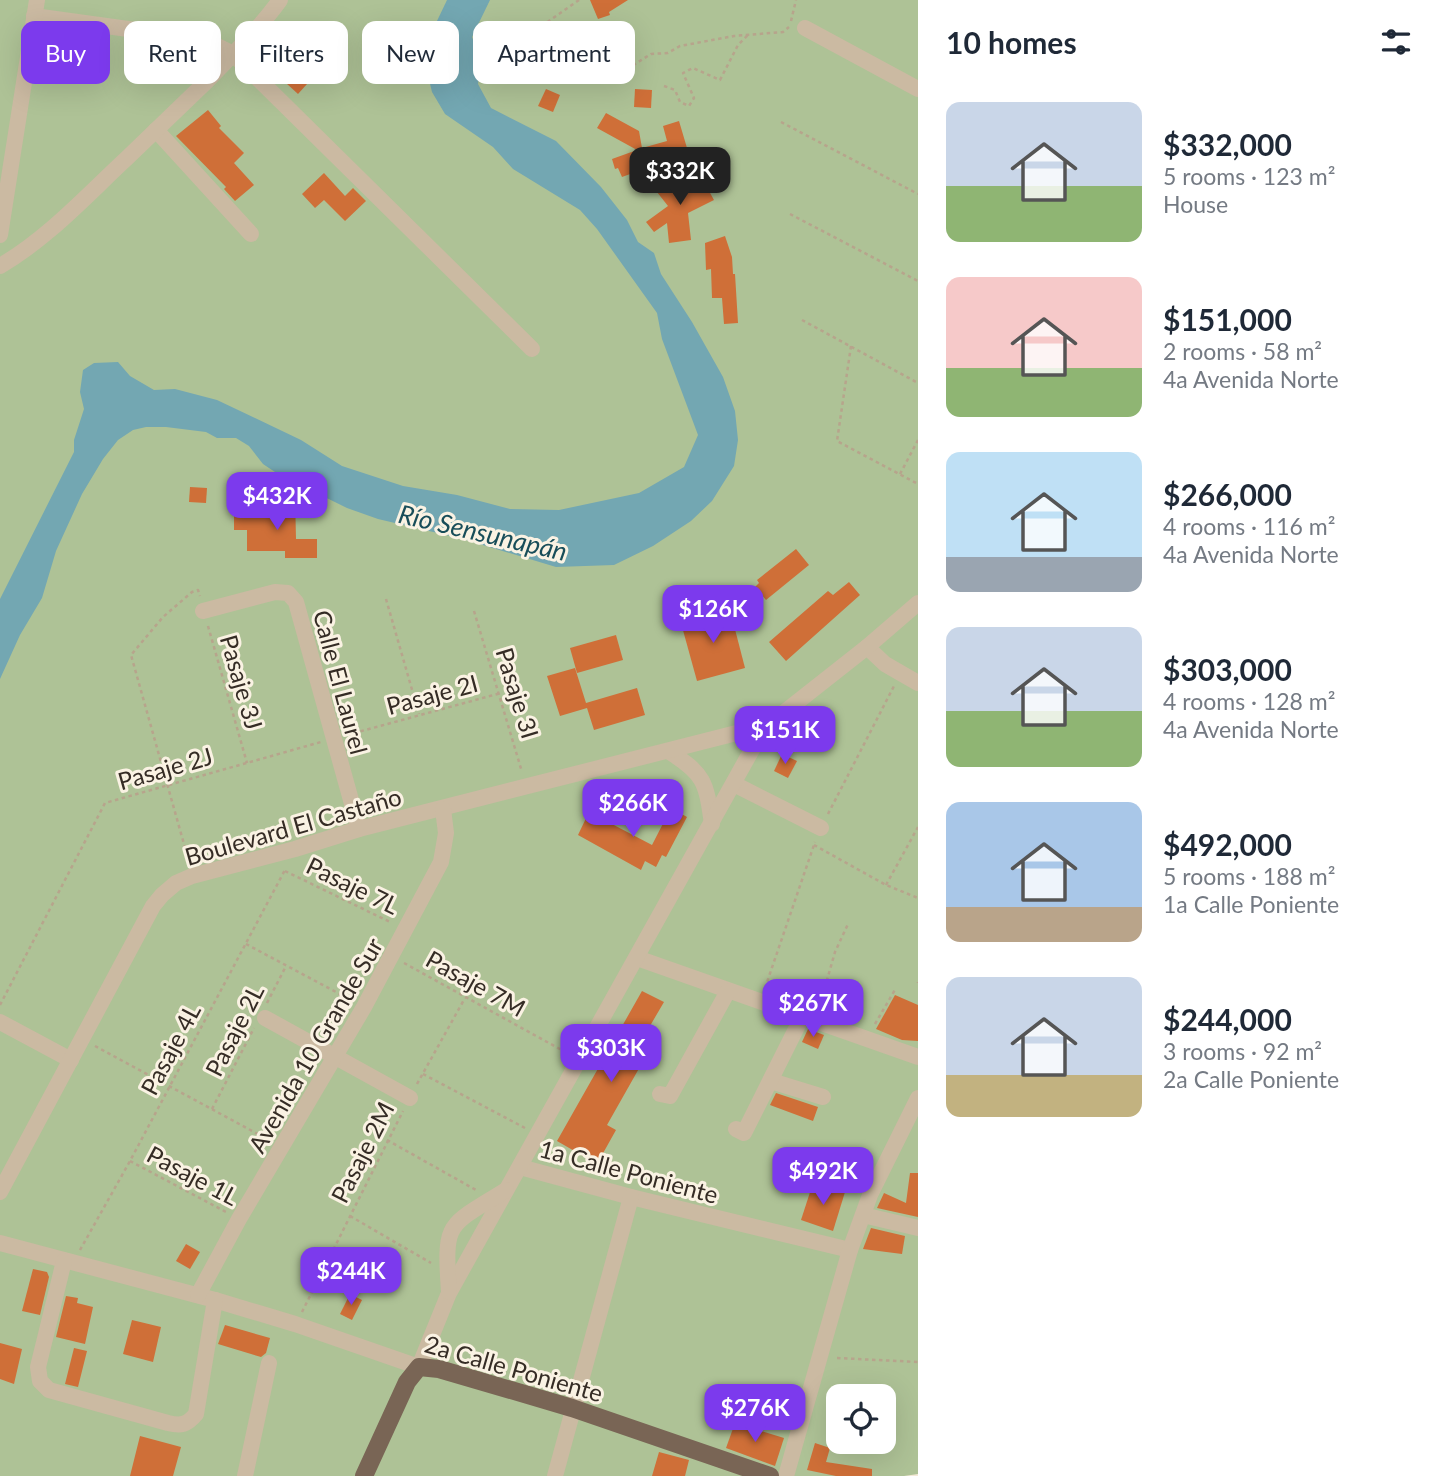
<!DOCTYPE html>
<meta charset="utf-8">
<style>
body{margin:0;font-family:Lato,sans-serif;background:#f2f2f3;color:#1f2937;height:100vh;display:flex;flex-direction:column;font-size:26px;white-space:nowrap}
*{box-sizing:border-box;margin:0}
p{font-size:23px;color:#747a83}
.icon{flex:none;width:38px;height:38px;fill:none;stroke:currentColor;stroke-width:2;stroke-linecap:round;stroke-linejoin:round}
.map{position:relative;flex:1;overflow:hidden}
.side{display:flex;flex-direction:column;background:#fff;width:525px}
.side>*{flex:none}
.guide{position:absolute;left:21px;top:21px;width:665px;height:63px;display:flex;gap:14px}
.controls{position:absolute;left:826px;top:1384px;display:grid;gap:14px}
.controls a{display:grid;place-items:center;width:70px;height:70px;border-radius:14px;background:#fff;box-shadow:0 7px 28px #0002;font-size:35px}
.price{position:absolute;translate:-50% -60px;padding:0 16px;border-radius:14px;background:#7c3aed;color:#fff;font-size:23px;line-height:46px;filter:drop-shadow(0 2px 4px #0008)}
.price::after{content:'';position:absolute;left:50%;top:42px;width:21px;height:16px;margin-left:-10px;background:inherit;clip-path:polygon(0 0,100% 0,50% 100%)}
.price.active{background:#222;color:#fff}
ul{padding:0;list-style:none}
li{display:flex;align-items:center;gap:21px;height:175px;padding:0 28px}
li span{display:grid;place-items:center;flex:none;width:196px;height:140px;border-radius:14px;color:#555}
li>.icon{margin-inline-start:auto}
span .icon{width:84px;height:84px;fill:#fffc;stroke-width:1}
li b{font-size:30px}
h2{display:flex;justify-content:space-between;align-items:center;height:84px;padding:0 28px;font-size:30px}
.chip{padding:0 24px;border-radius:14px;background:#fff;box-shadow:0 7px 28px #0002;font-size:24px;line-height:63px}
.chip.active{background:#7c3aed;color:#fff}
main{display:flex;flex:1;min-height:0}
.map>svg:first-child{display:block}
.green{fill:#aec296;fill-rule:evenodd}
.water{fill:#73a7b2}
.building{fill:#cf6f38}
.lines{fill:none;stroke-linecap:round;stroke-linejoin:round}
.path{stroke:#b7a48c;stroke-width:2.5;stroke-dasharray:3.5 3.5;stroke-linecap:butt}
.minor{stroke:#cbbaa2;stroke-width:16}
.major{stroke:#796555;stroke-width:18}
.labels{text-anchor:middle;dominant-baseline:central;stroke-width:6;stroke-linejoin:round;paint-order:stroke}
.street-label{font-size:24px;fill:#352c25;stroke:#faf2e3}
.water-label{font-size:26px;font-style:italic;fill:#184d59;stroke:#faf2e3}
</style>
<main>
<div class="map">
<svg width="918" height="1476" viewBox="0 0 918 1476">
<rect width="100%" height="100%" fill="#f3e9d6"/>
<path class="green" d="M0,0h918v1474l-14,2h-904zM838,1396h46v46h-46z"/>
<path class="water" d="M447,0h43l-18,37 9,24 -3,23 13,24 65,33 45,46 26,33 11,22 16,11 7,21 31,48 31,55 12,34 3,29 -4,26 -22,35 -21,20 -38,25 -39,19 -58,2 -93,-28 -85,-20 -31,-11 -69,-34 -15,-10 -14,-18 -13,-8h-19l-11,-6 -40,-5h-20l-13,3 -15,10 -15,19 -21,35 -26,57 -14,47 -22,37 -20,44v-80l74,-147v-12l10,-31 -4,-17 3,-22 11,-7 24,-1 12,14 24,14 21,-1 42,11 84,40 41,26 61,20 54,9 53,14 49,1 80,-17 45,-26 14,-32 -36,-96 -5,-26 -60,-84 -17,-19 -67,-41 -20,-22 -48,-33 -13,-22 -6,-25v-23z"/>
<g class="building">
<path d="M590,0h38l-19,12 1,3 -12,4z"/>
<path d="M323,42l12,11 -37,41 -12,-11z"/>
<path d="M510,61l4,19 -14,3 -4,-19z"/>
<path d="M546,89l14,6 -7,17 -15,-6z"/>
<path d="M635,89l17,1 -1,18 -17,-1z"/>
<path d="M208,110l13,16 -2,2 25,25 -10,10 20,22 -19,16 -11,-12 2,-2 -50,-51z"/>
<path d="M606,113l33,18 3,17 25,-7 -4,-15 16,-5 8,27 -37,11 5,6 -33,12 -4,-9 -3,1 -3,-10 25,-9 -40,-22z"/>
<path d="M324,173l21,23 8,-8 13,13 -21,20 -21,-21 -9,8 -13,-14z"/>
<path d="M699,173l15,27 -26,13 3,27 -22,3 -2,-20 -13,9 -8,-10 22,-16 -15,-19 12,-9 9,11z"/>
<path d="M725,236l7,21 1,17h2l3,49 -14,1 -2,-26h-10l-1,-29 -5,1 -1,-27z"/>
<path d="M190,487l17,1 -1,15 -17,-1z"/>
<path d="M277,495h18l1,44h21v19h-32v-7h-38v-21h-13v-14l43,-1z"/>
<path d="M796,549l13,16 -43,35 -11,-13 4,-4 -2,-3z"/>
<path d="M849,582l11,13 -74,66 -17,-19 59,-51 5,4z"/>
<path d="M730,610l15,58 -48,13 -16,-58z"/>
<path d="M616,635l7,25 -46,13 -7,-25z"/>
<path d="M575,668l11,35 51,-15 8,27 -51,15 -7,-22 -27,8 -13,-40z"/>
<path d="M782,754l15,7 -9,17 -14,-7z"/>
<path d="M671,808l16,9 -21,40 -4,-2 -6,12 -11,-6 -4,9 -63,-35 11,-23 63,33z"/>
<path d="M642,991l22,11 -24,41 10,6 -43,76 9,5 -19,34 -40,-23z"/>
<path d="M895,995l23,10v36l-16,-1 -26,-11z"/>
<path d="M808,1029l16,6 -6,14 -16,-7z"/>
<path d="M776,1093l42,14 -5,14 -43,-16z"/>
<path d="M910,1173h8v44l-41,-9 7,-15 22,10z"/>
<path d="M813,1183l32,9 -12,39 -32,-11z"/>
<path d="M871,1228l34,8 -3,18 -39,-5z"/>
<path d="M186,1244l14,8 -10,17 -14,-8z"/>
<path d="M33,1269l14,3 2,5 -9,38 -18,-4z"/>
<path d="M350,1294l12,6 -10,20 -12,-6z"/>
<path d="M66,1296l12,2 -1,5 16,4 -8,37 -29,-7z"/>
<path d="M132,1320l29,7 -8,35 -30,-8z"/>
<path d="M225,1325l45,13 -4,15 -5,4 -43,-13z"/>
<path d="M0,1343l22,6 -8,35 -14,-5z"/>
<path d="M74,1348l13,3 -9,36 -13,-3z"/>
<path d="M735,1423l49,15 -9,28 -49,-18z"/>
<path d="M140,1436l41,11 -8,29h-43z"/>
<path d="M815,1443l15,5 -4,14 46,7v7h-36l-29,-6z"/>
<path d="M659,1452l30,8 -4,16h-33z"/>
</g>
<g class="lines">
<g class="path">
<path d="M579,0l-46,32 -17,16 -1,17 53,9 28,1 28,-4 27,-17 17,-1 12,-7 54,-10 49,-4 6,-5"/>
<path d="M791,21l5,-21"/>
<path d="M664,86l11,4 5,12 9,4 5,-8 -11,-25 10,-5 27,12 18,-35 10,-10"/>
<path d="M781,122l137,72"/>
<path d="M790,214l128,67"/>
<path d="M802,320l116,63"/>
<path d="M851,346l-14,95 81,43"/>
<path d="M900,474l18,-34"/>
<path d="M386,599l33,115"/>
<path d="M474,611l48,161"/>
<path d="M208,626l39,137"/>
<path d="M347,735l154,-42"/>
<path d="M828,814l66,-128"/>
<path d="M814,845l72,40 32,13"/>
<path d="M189,862l-58,-207 32,-38 29,-25 6,-2 2,6"/>
<path d="M285,871l107,52"/>
<path d="M886,885l32,-58"/>
<path d="M246,944l105,56"/>
<path d="M404,963l163,90"/>
<path d="M918,983v-1"/>
<path d="M765,988l50,-146"/>
<path d="M267,1003l19,-37"/>
<path d="M0,1005l105,-202 216,-61"/>
<path d="M819,1008l16,-56 13,-28"/>
<path d="M875,1024l21,-36"/>
<path d="M95,1046l172,93"/>
<path d="M423,1074l102,54"/>
<path d="M417,1084l48,-86"/>
<path d="M212,1109l42,-81"/>
<path d="M387,1140l89,50"/>
<path d="M130,1161l96,51"/>
<path d="M350,1216l81,47"/>
<path d="M80,1250l50,-89 156,-293"/>
<path d="M302,1312l101,-201"/>
<path d="M837,1358l81,4"/>
</g>
<g class="minor">
<path d="M34,16l152,21 27,7 20,10 299,295"/>
<path d="M805,28l113,61"/>
<path d="M156,130l95,104"/>
<path d="M0,235l37,-235"/>
<path d="M0,266c48,-28 86,-70 127,-108 27,-26 54,-52 81,-78 25,-26 51,-51 72,-80"/>
<path d="M203,611l72,-19 13,1 8,9 63,227"/>
<path d="M867,647l18,17 33,19"/>
<path d="M668,751c37,23 38,31 44,73"/>
<path d="M734,784l87,44"/>
<path d="M637,958l281,99"/>
<path d="M265,1018l145,80"/>
<path d="M0,1022l71,38"/>
<path d="M771,1081l52,16"/>
<path d="M660,1094l10,2 58,-105"/>
<path d="M736,1129l8,4 58,-116"/>
<path d="M520,1167l111,30 219,53"/>
<path d="M0,1192l153,-286 9,-11 14,-12 16,-7 103,-27 64,-20 409,-104"/>
<path d="M863,1215l55,13"/>
<path d="M0,1243l215,57 80,24 124,43 30,-74 310,-556 23,-23 85,-67 51,-44"/>
<path d="M64,1261l-26,106 2,14 9,9 119,33c13,3 19,2 28,-9l19,-114"/>
<path d="M449,1292c-5,-72 -2,-65 57,-102"/>
<path d="M198,1295l41,-76 125,-212 77,-145 5,-29 -3,-24"/>
<path d="M245,1476l24,-113"/>
<path d="M555,1476l76,-279"/>
<path d="M786,1476l64,-226 20,-55 48,-97"/>
</g>
<path class="major" d="M364,1476l43,-94 12,-15 20,2 133,39 198,68"/>
</g>
<g class="labels">
<g class="street-label">
<text transform="translate(242 682) rotate(74)">Pasaje 3J</text>
<text transform="translate(341 682) rotate(75)">Calle El Laurel</text>
<text transform="translate(518 693) rotate(73)">Pasaje 3I</text>
<text transform="translate(432 694) rotate(-15)">Pasaje 2I</text>
<text transform="translate(165 768) rotate(-16)">Pasaje 2J</text>
<text transform="translate(293 826) rotate(-16)">Boulevard El Castaño</text>
<text transform="translate(353 885) rotate(26)">Pasaje 7L</text>
<text transform="translate(476 983) rotate(29)">Pasaje 7M</text>
<text transform="translate(234 1030) rotate(-63)">Pasaje 2L</text>
<text transform="translate(315 1045) rotate(-60)">Avenida 10 Grande Sur</text>
<text transform="translate(170 1049) rotate(-62)">Pasaje 4L</text>
<text transform="translate(362 1152) rotate(-63)">Pasaje 2M</text>
<text transform="translate(629 1171) rotate(15)">1a Calle Poniente</text>
<text transform="translate(193 1175) rotate(28)">Pasaje 1L</text>
<text transform="translate(514 1368) rotate(16)">2a Calle Poniente</text>
</g>
<g class="water-label">
<text transform="translate(483 532) rotate(13)">Río Sensunapán</text>
</g>
</g>
</svg>
<div class="controls">
<a><svg class="icon" aria-label="locate" viewBox="0 0 24 24"><circle cx="12" cy="12" r="6"/><path d="M12 2v4M12 18v4M2 12h4M18 12h4"/></svg></a>
</div>
<b class="price active" style="left:680px;top:207px">$332K</b>
<b class="price" style="left:277px;top:532px">$432K</b>
<b class="price" style="left:713px;top:645px">$126K</b>
<b class="price" style="left:785px;top:766px">$151K</b>
<b class="price" style="left:633px;top:839px">$266K</b>
<b class="price" style="left:813px;top:1039px">$267K</b>
<b class="price" style="left:611px;top:1084px">$303K</b>
<b class="price" style="left:823px;top:1207px">$492K</b>
<b class="price" style="left:351px;top:1307px">$244K</b>
<b class="price" style="left:755px;top:1444px">$276K</b>
<div class="guide">
<a class="chip active">Buy</a>
<a class="chip">Rent</a>
<a class="chip">Filters</a>
<a class="chip">New</a>
<a class="chip">Apartment</a>
</div>
</div>
<section class="side">
<h2>10 homes<svg class="icon" aria-label="filters" viewBox="0 0 24 24"><path d="M4 7h16M4 17h16"/><circle cx="9" cy="7" r="2"/><circle cx="15" cy="17" r="2"/></svg></h2>
<ul>
<li><span style="background:linear-gradient(#c9d6e8 60%,#8fb573 0)"><svg class="icon" aria-label="home" viewBox="0 0 24 24"><path d="M3 11l9-7 9 7M6 9v11h12V9"/></svg></span><div><b>$332,000</b><p>5 rooms · 123 m²</p><p>House</p></div></li>
<li><span style="background:linear-gradient(#f6c9c9 65%,#8fb573 0)"><svg class="icon" aria-label="home" viewBox="0 0 24 24"><path d="M3 11l9-7 9 7M6 9v11h12V9"/></svg></span><div><b>$151,000</b><p>2 rooms · 58 m²</p><p>4a Avenida Norte</p></div></li>
<li><span style="background:linear-gradient(#bfe0f5 75%,#9aa5b1 0)"><svg class="icon" aria-label="home" viewBox="0 0 24 24"><path d="M3 11l9-7 9 7M6 9v11h12V9"/></svg></span><div><b>$266,000</b><p>4 rooms · 116 m²</p><p>4a Avenida Norte</p></div></li>
<li><span style="background:linear-gradient(#c9d6e8 60%,#8fb573 0)"><svg class="icon" aria-label="home" viewBox="0 0 24 24"><path d="M3 11l9-7 9 7M6 9v11h12V9"/></svg></span><div><b>$303,000</b><p>4 rooms · 128 m²</p><p>4a Avenida Norte</p></div></li>
<li><span style="background:linear-gradient(#a9c7e8 75%,#b9a48a 0)"><svg class="icon" aria-label="home" viewBox="0 0 24 24"><path d="M3 11l9-7 9 7M6 9v11h12V9"/></svg></span><div><b>$492,000</b><p>5 rooms · 188 m²</p><p>1a Calle Poniente</p></div></li>
<li><span style="background:linear-gradient(#c9d6e8 70%,#c2b280 0)"><svg class="icon" aria-label="home" viewBox="0 0 24 24"><path d="M3 11l9-7 9 7M6 9v11h12V9"/></svg></span><div><b>$244,000</b><p>3 rooms · 92 m²</p><p>2a Calle Poniente</p></div></li>
</ul>
</section>
</main>
